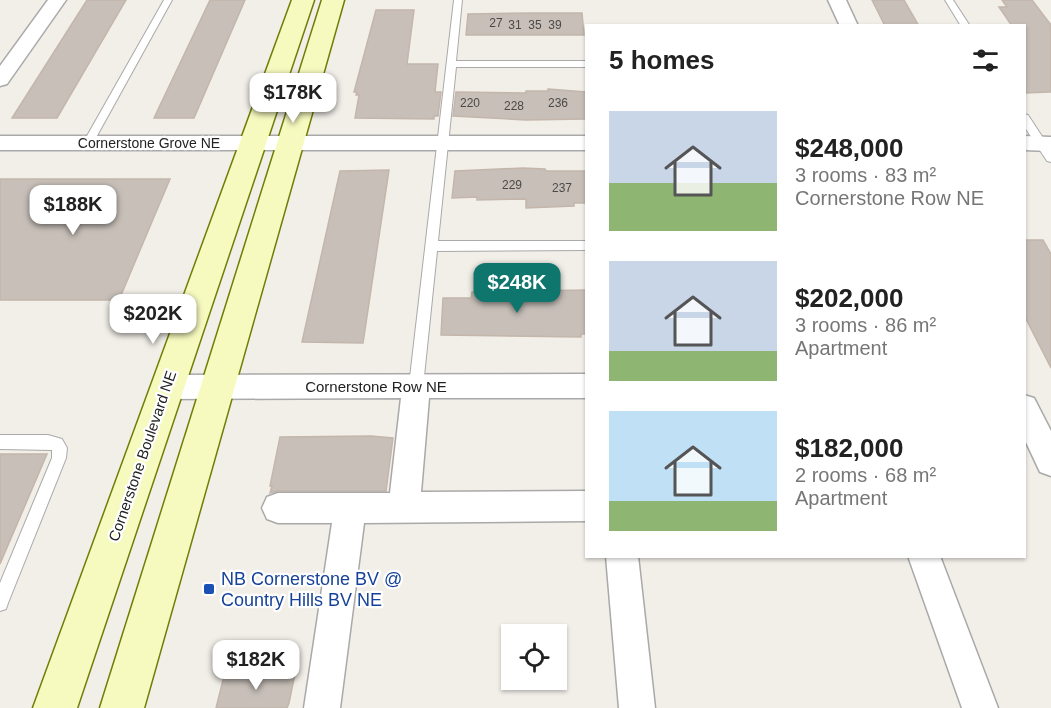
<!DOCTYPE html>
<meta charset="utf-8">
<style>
body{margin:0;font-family:Arial,sans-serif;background:#f2f2f2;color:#222;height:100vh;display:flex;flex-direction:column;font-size:22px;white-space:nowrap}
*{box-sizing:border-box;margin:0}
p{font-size:20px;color:#767676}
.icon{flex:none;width:33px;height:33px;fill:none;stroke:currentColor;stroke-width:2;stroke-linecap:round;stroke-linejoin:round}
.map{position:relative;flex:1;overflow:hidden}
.details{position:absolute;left:585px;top:24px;width:441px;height:534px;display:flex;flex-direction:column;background:#fff;border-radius:0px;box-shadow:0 2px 4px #0004}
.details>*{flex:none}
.tools{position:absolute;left:501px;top:624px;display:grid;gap:12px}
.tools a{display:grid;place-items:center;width:66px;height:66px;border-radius:0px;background:#fff;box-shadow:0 2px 4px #0004;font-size:30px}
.price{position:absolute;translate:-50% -51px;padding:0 14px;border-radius:12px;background:#fff;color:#222;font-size:20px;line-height:39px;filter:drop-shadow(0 2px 3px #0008)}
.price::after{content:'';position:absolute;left:50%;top:36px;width:18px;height:14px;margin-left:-9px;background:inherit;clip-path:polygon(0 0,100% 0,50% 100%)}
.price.current{background:#0f766e;color:#fff}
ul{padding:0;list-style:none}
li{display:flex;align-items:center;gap:18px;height:150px;padding:0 24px}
li span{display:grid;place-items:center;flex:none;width:168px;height:120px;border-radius:0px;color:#555}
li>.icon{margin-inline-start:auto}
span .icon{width:72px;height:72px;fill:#fffc;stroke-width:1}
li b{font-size:26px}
h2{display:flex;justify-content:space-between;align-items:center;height:72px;padding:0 24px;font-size:26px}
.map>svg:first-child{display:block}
.building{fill:#c7bfb8;stroke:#c4b6ab;stroke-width:1.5}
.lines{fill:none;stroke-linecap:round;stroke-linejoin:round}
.lane-casing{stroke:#a9a9a9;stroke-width:2}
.street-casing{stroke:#a9a9a9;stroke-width:3}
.secondary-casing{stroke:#707d05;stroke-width:3}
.lane{fill:#fff;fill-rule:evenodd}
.street{fill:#fff;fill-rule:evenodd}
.secondary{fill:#f7fabf;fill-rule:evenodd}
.transit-dot{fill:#1a4fb4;stroke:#fff;stroke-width:2}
.labels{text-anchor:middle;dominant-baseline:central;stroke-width:4.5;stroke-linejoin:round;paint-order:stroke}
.number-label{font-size:12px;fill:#4b4948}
.far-street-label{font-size:14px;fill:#222;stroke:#fff}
.street-label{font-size:15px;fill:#222;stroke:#fff}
.near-transit-label{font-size:18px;fill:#164399;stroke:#fff;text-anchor:start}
</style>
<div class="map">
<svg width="1051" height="708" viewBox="0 0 1051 708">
<rect width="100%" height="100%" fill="#f2efe9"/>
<g class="building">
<path d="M87,0h39l-69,118h-45z"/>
<path d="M210,0h35l-51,118h-40z"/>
<path d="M872,0h32l15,26h-34z"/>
<path d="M1002,0h30l19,25v67l-27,1v-67h-12l-13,-19h8z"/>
<path d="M376,10h38l-7,54h31l-3,28h6l-3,24h-4v3l-79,-1 4,-23h-3l1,-3h-3z"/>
<path d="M530,13h52l2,22h-118l2,-21z"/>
<path d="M548,89l38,3v27l-60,1 -73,-4 3,-24 70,1v-2h22z"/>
<path d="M523,168l22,1 1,2h40v32h-12v3l-48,2v-9l-49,1v-3l-25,1 3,-27z"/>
<path d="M389,170l-26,173 -61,-1 38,-171z"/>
<path d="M0,179h170l-51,121h-119z"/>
<path d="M1024,240h19l8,14v114l-27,-53z"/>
<path d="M586,290v44h-5v3l-140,-2 2,-37h28l1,-6z"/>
<path d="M371,436l22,2 -7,53h-108l-8,2 2,-7h-2l10,-49z"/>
<path d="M0,454h47l-47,110z"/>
<path d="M225,672l70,2 -6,29 -2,5h-71z"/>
</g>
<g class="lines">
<defs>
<g id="lane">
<path d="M164,0h8l-79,143 -1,3h-8l-1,-3z"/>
<path d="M454,0h8l-6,61h130v6h-130l-18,174h148v9l-149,1 -14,135 -2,4 -5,2 -5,-2 -2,-4z"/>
<path d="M945,0h8l17,26h-9z"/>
<path d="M1024,114l4,1 23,35v12l-4,-1 -23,-35z"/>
<path d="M0,435h48l14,4 5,9 -1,10 -58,145 -2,6 -6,2v-28l52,-125v-8l-52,-1z"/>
</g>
<g id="street">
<path d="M48,0h18l-59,84 -7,2v-20z"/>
<path d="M828,0h18l12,26h-18z"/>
<rect x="0" y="136" width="586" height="14"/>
<path d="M1024,136l27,1v14l-27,-1z"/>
<path d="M586,374v24h-157l-8,94 165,-1v30l-222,2 -24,185h-36l28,-185h-54l-11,-4 -5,-11 5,-11 11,-4h112l11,-95 -235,1 -10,-3 -4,-9 4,-9 10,-3z"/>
<path d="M1024,395l10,3 17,33v45l-11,-4 -16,-34z"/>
<path d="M606,556h32l17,152h-36z"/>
<path d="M908,556h32l58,152h-36z"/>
</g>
<g id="secondary">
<path d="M292,0h22l-237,708h-44z"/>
<path d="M322,0h22l-200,708h-44z"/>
</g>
</defs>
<use href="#lane" class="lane-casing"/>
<use href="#street" class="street-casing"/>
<use href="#secondary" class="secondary-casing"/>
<use href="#lane" class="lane"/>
<use href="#street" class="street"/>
<use href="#secondary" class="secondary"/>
</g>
<rect class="transit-dot" x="203" y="583" width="12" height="12" rx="3"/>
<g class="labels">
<g class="number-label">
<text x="496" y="23">27</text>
<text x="515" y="25">31</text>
<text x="535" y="25">35</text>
<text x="555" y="25">39</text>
<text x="470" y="103">220</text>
<text x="558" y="103">236</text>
<text x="514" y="106">228</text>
<text x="512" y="185">229</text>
<text x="562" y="188">237</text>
</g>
<g class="far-street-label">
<text x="149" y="143">Cornerstone Grove NE</text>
</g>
<g class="street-label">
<text x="376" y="386">Cornerstone Row NE</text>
<text transform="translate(142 456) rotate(-71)">Cornerstone Boulevard NE</text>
</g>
<g class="near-transit-label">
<text x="221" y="579">NB Cornerstone BV @<tspan x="221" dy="21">Country Hills BV NE</tspan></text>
</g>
</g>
</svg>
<div class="tools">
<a><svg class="icon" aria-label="locate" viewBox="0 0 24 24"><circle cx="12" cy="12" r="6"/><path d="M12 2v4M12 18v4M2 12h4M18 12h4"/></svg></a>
</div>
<b class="price" style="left:293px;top:124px">$178K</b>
<b class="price" style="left:73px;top:236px">$188K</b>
<b class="price current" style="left:517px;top:314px">$248K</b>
<b class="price" style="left:153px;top:345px">$202K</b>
<b class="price" style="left:256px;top:691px">$182K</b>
<section class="details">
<h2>5 homes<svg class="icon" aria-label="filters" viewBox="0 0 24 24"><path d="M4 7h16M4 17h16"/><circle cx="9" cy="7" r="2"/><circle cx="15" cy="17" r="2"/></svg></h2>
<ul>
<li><span style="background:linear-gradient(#c9d6e8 60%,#8fb573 0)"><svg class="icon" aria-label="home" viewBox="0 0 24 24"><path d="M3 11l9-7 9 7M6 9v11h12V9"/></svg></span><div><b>$248,000</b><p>3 rooms · 83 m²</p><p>Cornerstone Row NE</p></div></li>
<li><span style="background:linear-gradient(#c9d6e8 75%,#8fb573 0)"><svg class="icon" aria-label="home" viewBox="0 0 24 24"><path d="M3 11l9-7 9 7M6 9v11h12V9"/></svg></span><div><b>$202,000</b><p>3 rooms · 86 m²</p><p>Apartment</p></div></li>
<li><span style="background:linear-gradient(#bfe0f5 75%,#8fb573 0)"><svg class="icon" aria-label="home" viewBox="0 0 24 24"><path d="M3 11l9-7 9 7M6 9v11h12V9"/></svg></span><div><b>$182,000</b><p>2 rooms · 68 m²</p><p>Apartment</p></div></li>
</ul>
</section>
</div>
